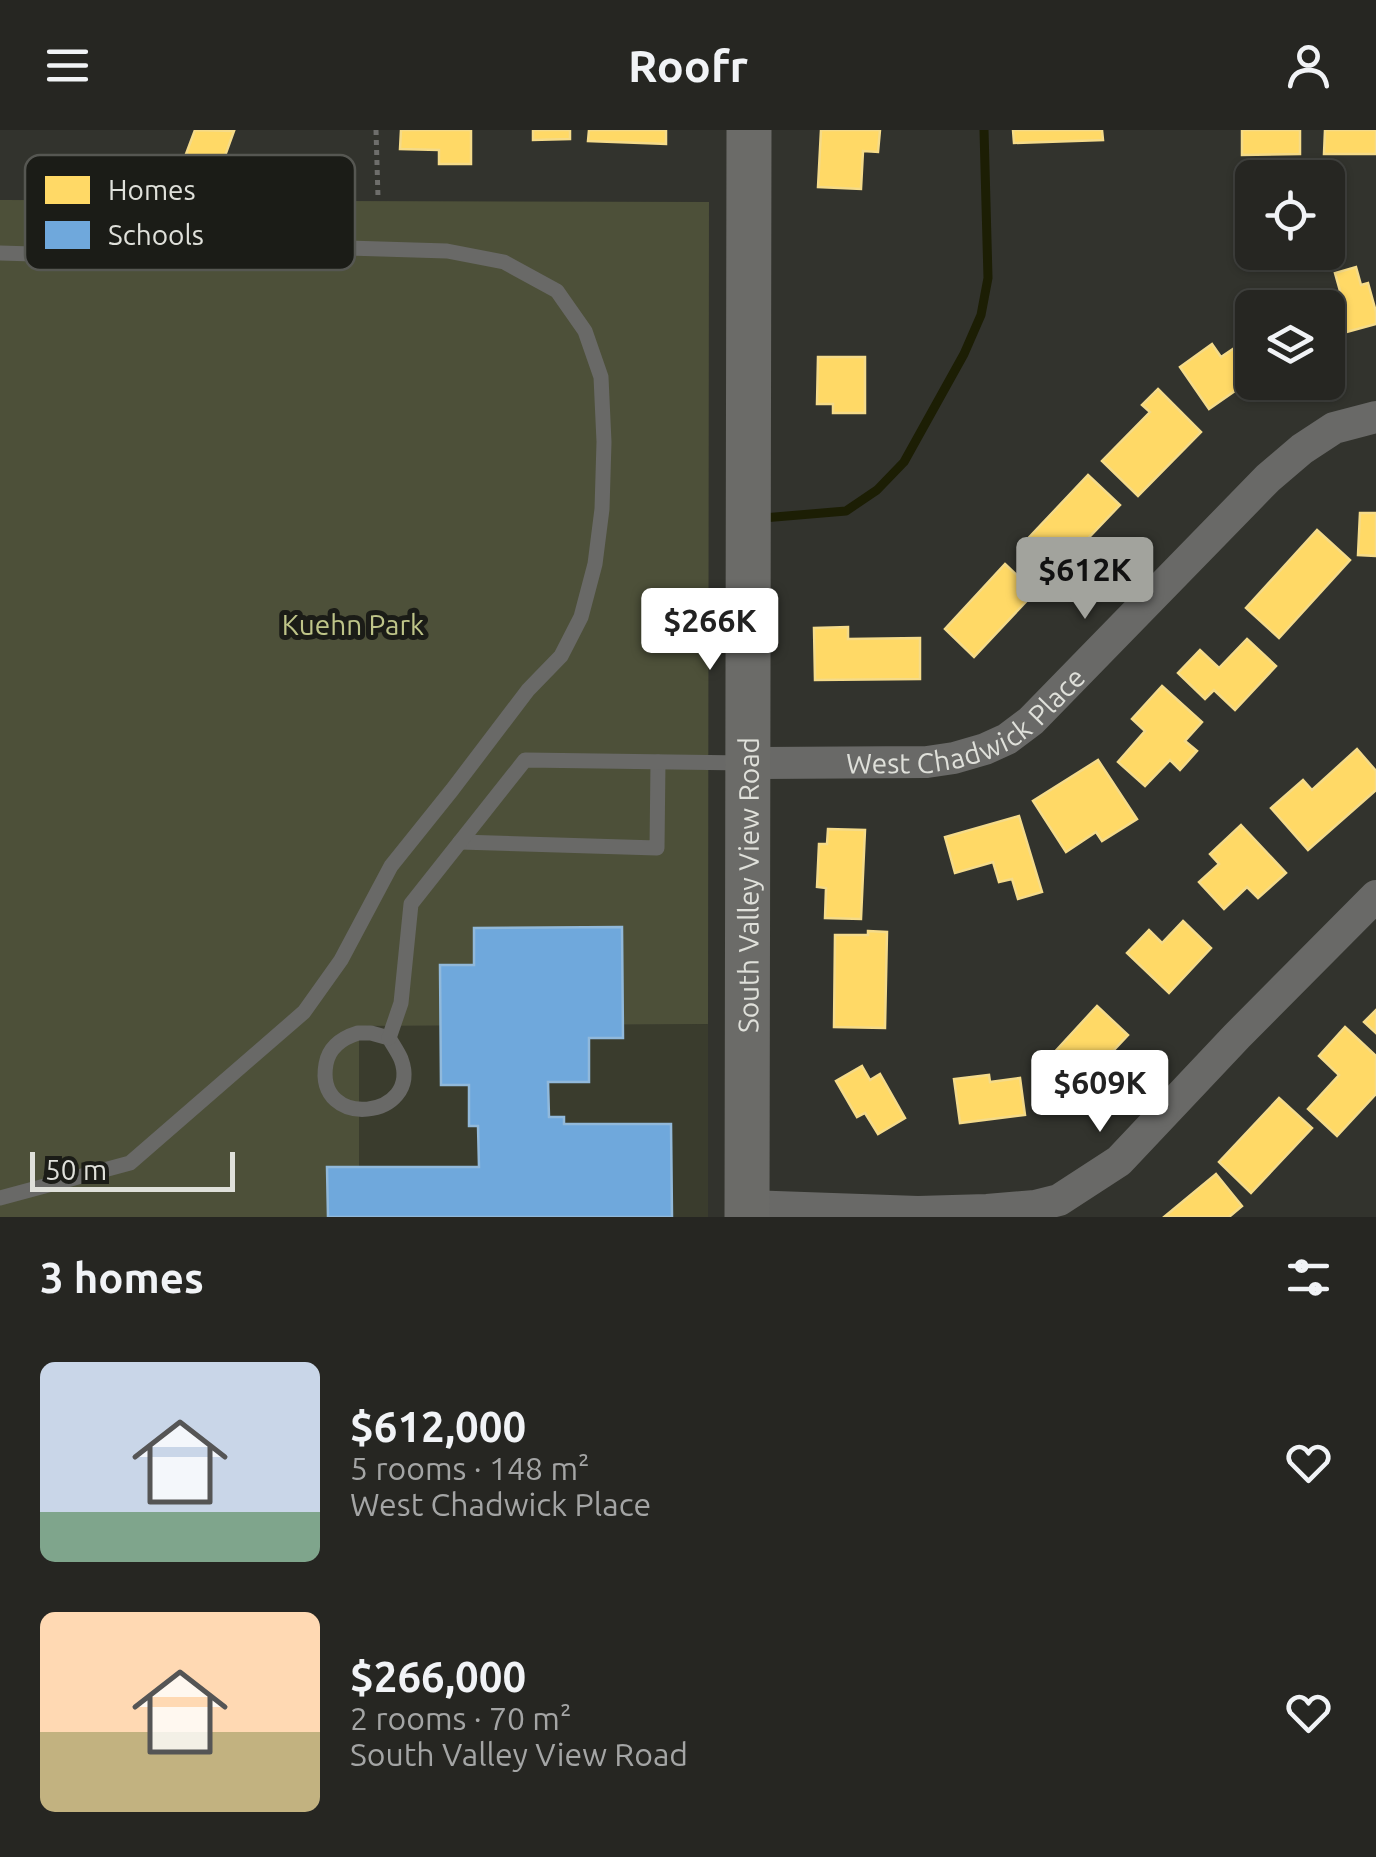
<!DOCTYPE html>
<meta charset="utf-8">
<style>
body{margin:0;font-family:Ubuntu,sans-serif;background:#2e2e2a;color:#f1f3f6;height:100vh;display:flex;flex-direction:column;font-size:38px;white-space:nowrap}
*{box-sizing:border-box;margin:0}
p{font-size:32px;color:#a4a5a5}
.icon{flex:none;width:55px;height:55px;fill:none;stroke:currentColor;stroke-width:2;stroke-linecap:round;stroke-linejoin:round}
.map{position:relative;height:1087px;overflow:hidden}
.drawer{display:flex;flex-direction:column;background:#262622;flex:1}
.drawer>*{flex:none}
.controls{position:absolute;left:1235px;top:30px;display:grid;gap:20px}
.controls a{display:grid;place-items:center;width:110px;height:110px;border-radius:15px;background:#262622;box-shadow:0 2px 8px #0004,0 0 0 2px #424340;font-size:50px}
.scale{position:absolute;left:30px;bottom:25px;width:205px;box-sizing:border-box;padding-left:10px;border:5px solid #dfe0da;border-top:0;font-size:28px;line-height:35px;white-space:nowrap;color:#dfe0da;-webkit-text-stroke:8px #1b1c17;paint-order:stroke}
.price{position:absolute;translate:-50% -85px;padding:0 22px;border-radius:10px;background:#fff;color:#222;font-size:32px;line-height:65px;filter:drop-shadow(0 2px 5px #0008)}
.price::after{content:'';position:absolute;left:50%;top:60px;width:30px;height:22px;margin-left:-15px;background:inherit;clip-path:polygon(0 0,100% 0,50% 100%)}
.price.current{background:#a2a39d;color:#111}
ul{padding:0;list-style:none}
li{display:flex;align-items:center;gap:30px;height:250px;padding:0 40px}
li span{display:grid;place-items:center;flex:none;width:280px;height:200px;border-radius:15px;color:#555}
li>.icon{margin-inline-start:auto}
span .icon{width:120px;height:120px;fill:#fffc;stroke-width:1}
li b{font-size:42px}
h2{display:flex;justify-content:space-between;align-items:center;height:120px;padding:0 40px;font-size:42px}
header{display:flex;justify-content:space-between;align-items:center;height:130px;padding:0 40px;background:#262622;font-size:45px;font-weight:700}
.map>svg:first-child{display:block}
.built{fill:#3a3c2d}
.green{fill:#4d5039}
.homes{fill:#ffd966;stroke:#f5db89;stroke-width:2.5}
.schools{fill:#6fa8dc;stroke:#91b9db;stroke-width:2.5}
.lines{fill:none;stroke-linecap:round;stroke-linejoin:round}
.stream{stroke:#1c1e04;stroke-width:9}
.path{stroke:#6e6e6b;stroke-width:5;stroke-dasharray:5 5;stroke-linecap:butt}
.lane{stroke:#696967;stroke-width:15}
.street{stroke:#696967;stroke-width:32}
.secondary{stroke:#6b6b68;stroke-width:45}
.labels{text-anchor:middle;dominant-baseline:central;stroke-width:10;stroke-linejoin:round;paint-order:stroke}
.park-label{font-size:28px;fill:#bec488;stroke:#1b1c17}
.street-label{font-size:28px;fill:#dfe0da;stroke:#1b1c17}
.key{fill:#1b1c17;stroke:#565752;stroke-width:2.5}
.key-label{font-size:28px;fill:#dfe0da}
</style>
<header><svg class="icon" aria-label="menu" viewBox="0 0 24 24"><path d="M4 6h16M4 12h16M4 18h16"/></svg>Roofr<svg class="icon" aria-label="person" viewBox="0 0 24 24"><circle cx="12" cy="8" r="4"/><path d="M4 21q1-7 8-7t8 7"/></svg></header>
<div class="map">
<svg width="1376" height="1087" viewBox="0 0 1376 1087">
<rect width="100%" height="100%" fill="#32332d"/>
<path class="built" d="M708,894v193h-349v-191z"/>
<path class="green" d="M0,70l709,2 -1,822 -349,2v191h-359z"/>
<g class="homes">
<path d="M195,0l39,1 -13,36 -35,-13z"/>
<path d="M401,0h70v34h-32v-14l-39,-1z"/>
<path d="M533,0h37v9l-37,1z"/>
<path d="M589,0h77v14l-78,-3z"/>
<path d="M821,0h59l-2,22 -15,-1 -2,38 -43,-2z"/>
<path d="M1013,0h89l1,10 -89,3z"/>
<path d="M1242,0h58v24l-58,1z"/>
<path d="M1325,0h51v24h-52z"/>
<path d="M1356,137l5,18 7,-2 8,29v12l-48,13v-29h-47l59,-17 -5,-18z"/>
<path d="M1252,206v43l-43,30 -29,-42 32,-23 9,13z"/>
<path d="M818,227h47v56h-32v-9h-16z"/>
<path d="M1158,259l43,43 -63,64 -36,-35 48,-49 -8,-7z"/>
<path d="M1088,345l32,30 -68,71 -32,-29z"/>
<path d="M1360,383h16v43l-18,-1z"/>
<path d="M1317,400l33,30 -71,78 -33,-30z"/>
<path d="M1005,434l30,28 -61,65 -29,-28z"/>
<path d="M848,497v12l72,-1v41l-105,1 -1,-52z"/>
<path d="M1247,509l29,27 -41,44 -21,-20 -9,9 -27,-26 22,-23 19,18z"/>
<path d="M1162,556l40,36 -17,19 12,10 -17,19 -10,-10 -25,26 -27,-24 27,-31 -13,-12z"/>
<path d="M1357,619l19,22v19l-68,60 -37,-42 32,-28 9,10z"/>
<path d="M1098,630l39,59 -35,22 -6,-9 -30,20 -33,-51z"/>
<path d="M1019,686l23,76 -24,7 -6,-20 -13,3 -6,-20 -38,11 -10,-36z"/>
<path d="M1241,695l45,48 -28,25 -11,-11 -23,22 -25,-27 20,-18 -9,-10z"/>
<path d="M828,699l37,1 -4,89 -36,-1 1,-30 -9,-1 2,-43h8z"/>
<path d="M1183,791l28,27 -42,45 -42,-40 22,-23 13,13z"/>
<path d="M868,801l19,1 -2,96 -51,-1 1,-92h33z"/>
<path d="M1097,876l31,29 -45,48 -31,-28z"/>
<path d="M1376,880v23l-12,-11z"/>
<path d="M1345,897l31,29v38l-39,42 -29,-27 31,-34 -20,-19z"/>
<path d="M862,936l8,14 10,-6 25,44 -27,16 -13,-21 -8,4 -21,-36z"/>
<path d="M989,945l1,7 30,-4 5,37 -65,8 -6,-44z"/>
<path d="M1279,968l33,30 -61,65 -32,-31z"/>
<path d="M1216,1044l26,32 -13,11h-65z"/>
</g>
<path class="schools" d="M622,797l1,111h-34v44h-41l1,35h15v7h107l1,93h-344l-1,-50h152l-1,-41h-9v-41h-28l-1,-120h34v-37z"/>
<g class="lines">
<path class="stream" d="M763,388l83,-7 31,-21 27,-28 60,-108 17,-39 7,-37 -4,-148"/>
<path class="path" d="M376,0l2,67"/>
<g class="lane">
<path d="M0,123l167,5 148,-11 132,4 57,11 53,29 28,40 16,46 3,65 -2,67 -7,55 -14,53 -20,39 -33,34 -76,100 -61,76 -50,94 -37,52 -174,151 -130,35"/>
<path d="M460,712l197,6 1,-86"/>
<path d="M358,903h13l18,5c4,7 9,14 12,21 22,60 -87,72 -75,5 3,-17 16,-26 32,-31z"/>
<path d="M389,908l12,-35 10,-99 114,-144 221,3"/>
</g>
<g class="street">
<path id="s1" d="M748,633l179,-1 27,-4 31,-9 22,-10 24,-18 237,-243 34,-29 32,-21 42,-11"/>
<path d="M747,1076l171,6 69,-2 48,-4 24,-6 60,-39 118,-125 139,-140"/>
</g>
<path class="secondary" id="s2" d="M747,1087l2,-1087"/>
</g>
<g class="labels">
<g class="park-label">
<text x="353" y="494">Kuehn Park</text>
</g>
<g class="street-label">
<text stroke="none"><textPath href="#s1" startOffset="230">West Chadwick Place</textPath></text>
<text stroke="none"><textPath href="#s2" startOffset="332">South Valley View Road</textPath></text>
</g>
</g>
<rect x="25" y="25" width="330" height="115" rx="15" class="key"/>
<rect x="45" y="46" width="45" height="28" fill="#ffd966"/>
<rect x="45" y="91" width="45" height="28" fill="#6fa8dc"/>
<g class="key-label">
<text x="108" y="70">Homes</text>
<text x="108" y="115">Schools</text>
</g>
</svg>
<div class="controls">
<a><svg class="icon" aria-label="locate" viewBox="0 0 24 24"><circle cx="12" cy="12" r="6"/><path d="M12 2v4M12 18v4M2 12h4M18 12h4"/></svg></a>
<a><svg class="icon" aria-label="layers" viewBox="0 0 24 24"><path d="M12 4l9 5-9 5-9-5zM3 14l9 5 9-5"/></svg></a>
</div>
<div class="scale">50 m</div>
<b class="price current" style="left:1085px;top:492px">$612K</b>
<b class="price" style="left:710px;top:543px">$266K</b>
<b class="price" style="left:1100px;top:1005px">$609K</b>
</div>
<section class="drawer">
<h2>3 homes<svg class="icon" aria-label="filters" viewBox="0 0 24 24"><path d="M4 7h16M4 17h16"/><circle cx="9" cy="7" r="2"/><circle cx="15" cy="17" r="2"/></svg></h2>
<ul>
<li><span style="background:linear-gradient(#c9d6e8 75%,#7fa58c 0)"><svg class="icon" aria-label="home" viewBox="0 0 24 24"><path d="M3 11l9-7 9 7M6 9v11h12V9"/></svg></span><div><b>$612,000</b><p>5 rooms · 148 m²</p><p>West Chadwick Place</p></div><svg class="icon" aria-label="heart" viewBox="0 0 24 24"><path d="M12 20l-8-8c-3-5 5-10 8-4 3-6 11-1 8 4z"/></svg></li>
<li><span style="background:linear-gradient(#ffd9b3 60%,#c2b280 0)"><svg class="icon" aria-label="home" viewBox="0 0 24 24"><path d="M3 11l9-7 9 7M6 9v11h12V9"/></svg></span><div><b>$266,000</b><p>2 rooms · 70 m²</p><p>South Valley View Road</p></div><svg class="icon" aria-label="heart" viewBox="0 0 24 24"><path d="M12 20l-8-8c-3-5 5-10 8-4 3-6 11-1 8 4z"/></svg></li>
</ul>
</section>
